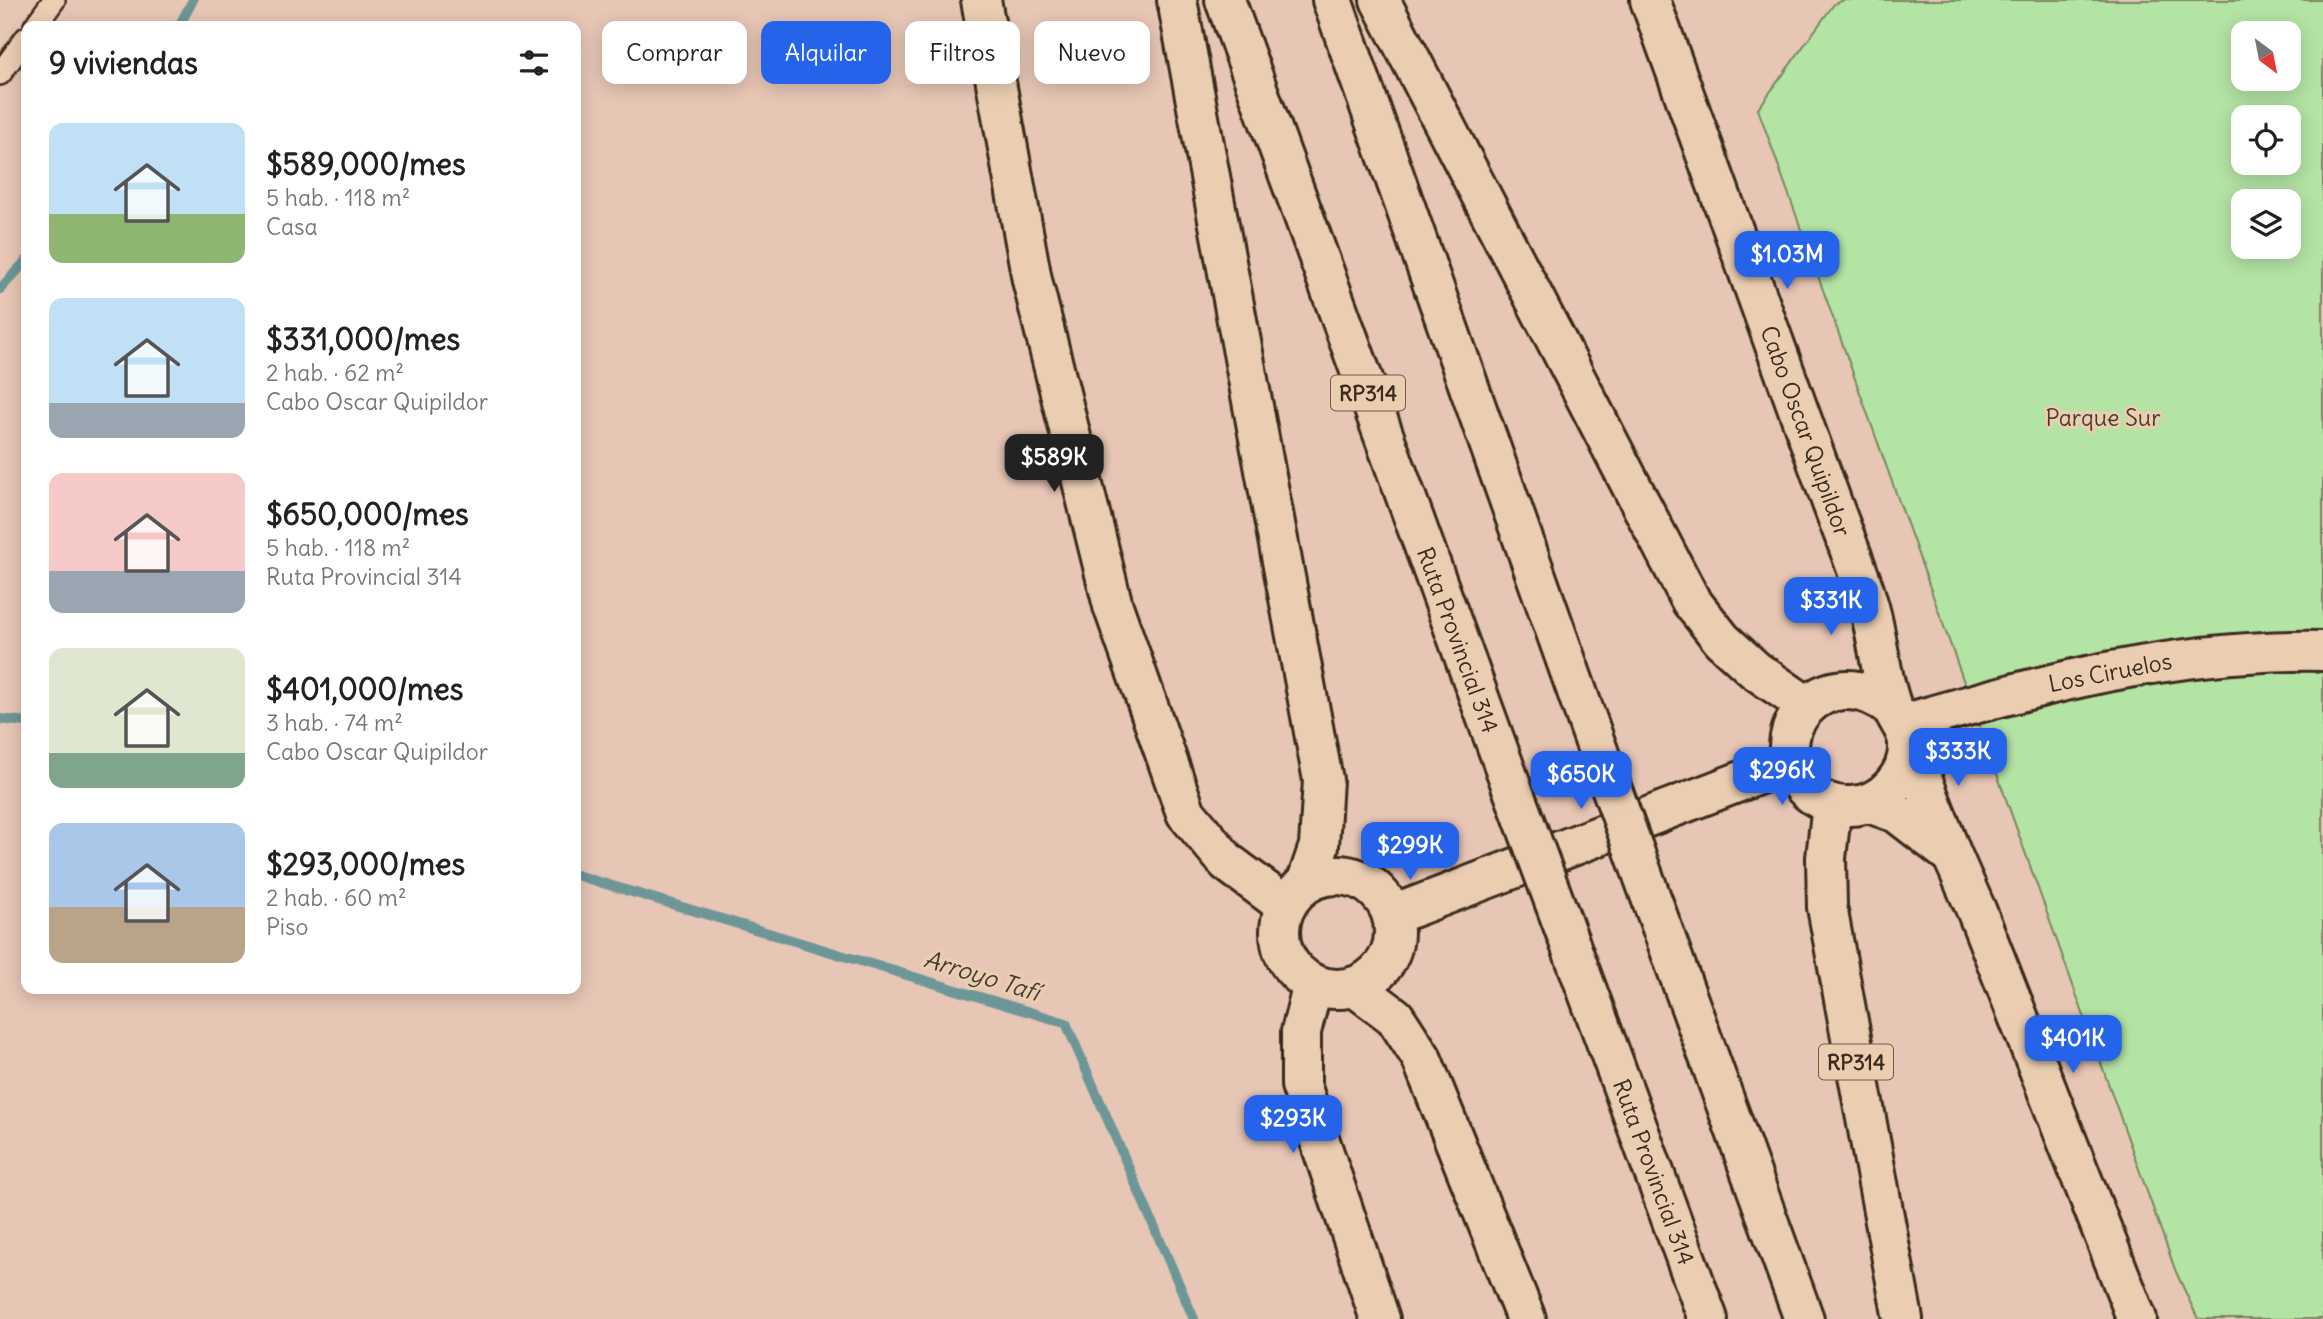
<!DOCTYPE html>
<html lang="es">
<meta charset="utf-8">
<style>
body{margin:0;font-family:Delius,sans-serif;background:#f6f6f6;color:#222;height:100vh;display:flex;flex-direction:column;font-size:26px;white-space:nowrap}
*{box-sizing:border-box;margin:0}
p{font-size:23px;color:#767676}
.icon{flex:none;width:38px;height:38px;fill:none;stroke:currentColor;stroke-width:2;stroke-linecap:round;stroke-linejoin:round}
.map{position:relative;flex:1;overflow:hidden}
.drawer{position:absolute;left:21px;top:21px;width:560px;height:973px;display:flex;flex-direction:column;background:#fff;border-radius:14px;box-shadow:0 4px 18px #0003}
.drawer>*{flex:none}
.guide{position:absolute;left:602px;top:21px;width:665px;height:63px;display:flex;gap:14px}
.needle{width:46px;rotate:148deg}
.buttons{position:absolute;left:2231px;top:21px;display:grid;gap:14px}
.buttons a{display:grid;place-items:center;width:70px;height:70px;border-radius:14px;background:#fff;box-shadow:0 4px 18px #0003;font-size:35px}
.price{position:absolute;translate:-50% -60px;padding:0 16px;border-radius:14px;background:#2563eb;color:#fff;font-size:23px;line-height:46px;filter:drop-shadow(0 2px 4px #0008)}
.price::after{content:'';position:absolute;left:50%;top:42px;width:21px;height:16px;margin-left:-10px;background:inherit;clip-path:polygon(0 0,100% 0,50% 100%)}
.price.on{background:#222;color:#fff}
ul{padding:0;list-style:none}
li{display:flex;align-items:center;gap:21px;height:175px;padding:0 28px}
li span{display:grid;place-items:center;flex:none;width:196px;height:140px;border-radius:14px;color:#555}
li>.icon{margin-inline-start:auto}
span .icon{width:84px;height:84px;fill:#fffc;stroke-width:1}
li b{font-size:30px}
h2{display:flex;justify-content:space-between;align-items:center;height:84px;padding:0 28px;font-size:30px}
.tag{padding:0 24px;border-radius:14px;background:#fff;box-shadow:0 4px 18px #0003;font-size:24px;line-height:63px}
.tag.on{background:#2563eb;color:#fff}
.map>svg:first-child{display:block}
.green{fill:#b4e4a4;stroke:#788761;stroke-width:2;fill-rule:evenodd}
.lines{fill:none;stroke-linecap:round;stroke-linejoin:round}
.stream{stroke:#6d9797;stroke-width:10}
.service-casing{stroke:#3b2a1e;stroke-width:26}
.minor-casing{stroke:#3b2a1e;stroke-width:44}
.tertiary-casing{stroke:#3b2a1e;stroke-width:44}
.secondary-casing{stroke:#3b2a1e;stroke-width:44}
.primary-casing{stroke:#3b2a1e;stroke-width:44}
.service{stroke:#ebceb2;stroke-width:21}
.minor{stroke:#ebceb2;stroke-width:38}
.tertiary{stroke:#ebceb2;stroke-width:38}
.secondary{stroke:#ebceb2;stroke-width:38}
.primary{stroke:#ebceb2;stroke-width:38}
.primary-bridge-casing{stroke:#3b2a1e;stroke-width:44;stroke-linecap:butt}
.primary-bridge{stroke:#ebceb2;stroke-width:38}
.labels{text-anchor:middle;dominant-baseline:central;stroke-width:6;stroke-linejoin:round;paint-order:stroke}
.shield{fill:#ebceb2;stroke:#705b4a;stroke-width:2}
.shield-label{font-size:21px;font-weight:bold;fill:#3b2a1e}
.park-label{font-size:23px;fill:#473d2b;stroke:#ebceb2}
.street-label{font-size:23px;fill:#3b2a1e;stroke:#ebceb2}
.water-label{font-size:24px;font-style:italic;fill:#433c32;stroke:#ebceb2}
</style>
<div class="map">
<svg width="2323" height="1319" viewBox="0 0 2323 1319">
<rect width="100%" height="100%" fill="#e7c6b5"/>
<filter id="ink" filterUnits="userSpaceOnUse"><feTurbulence type="fractalNoise" baseFrequency=".0143" numOctaves="2"/><feDisplacementMap in="SourceGraphic" scale="14" xChannelSelector="R" yChannelSelector="G"/><feConvolveMatrix kernelMatrix="1 2 1 2 8 2 1 2 1" color-interpolation-filters="sRGB"/></filter>
<g filter="url(#ink)">
<path class="green" d="M1844,0h479v1319h-125l-22,-47 -418,-1163 76,-105zM2244,33h45v46h-45zM2244,117h45v46h-45zM2244,201h45v46h-45z"/>
<g class="lines">
<g class="stream">
<path d="M179,26l14,-26"/>
<path d="M0,289l26,-28"/>
<path d="M0,719l26,3"/>
<path d="M576,875l490,148 128,296"/>
</g>
<defs>
<g id="service">
<path d="M35,26l19,-26"/>
<path d="M0,74l26,-36"/>
</g>
<g id="minor">
<path d="M981,0l51,280 81,326 73,207 41,49 59,44"/>
<path d="M1903,724c138,-40 274,-76 420,-73"/>
<path d="M1313,984l-12,48v53l79,234"/>
</g>
<g id="tertiary">
<path d="M1908,743l44,112 25,57 160,407"/>
<path d="M1869,803l28,10 53,41"/>
</g>
<g id="secondary">
<path d="M1650,0c59,164 119,328 178,492 13,37 29,73 40,111 10,33 12,73 24,104 5,13 15,22 16,36 2,32 -26,63 -58,63 -16,1 -34,-6 -45,-18 -48,-54 21,-134 87,-80"/>
<circle cx="1337" cy="932" r="57"/>
<path d="M1393,915l398,-153"/>
</g>
<g id="primary">
<path d="M1177,0l146,780 -4,66 -13,38"/>
<path d="M1225,0l286,785"/>
<path d="M1332,0l265,748"/>
<path d="M1380,0l311,601 31,39 33,30 52,36"/>
<path d="M1832,804l-6,54 1,49 76,412"/>
<path d="M1654,906l150,413"/>
<path d="M1570,944l138,375"/>
<path d="M1355,987l40,30 26,40 105,262"/>
</g>
</defs>
<use href="#service" class="service-casing"/>
<use href="#minor" class="minor-casing"/>
<use href="#tertiary" class="tertiary-casing"/>
<use href="#secondary" class="secondary-casing"/>
<use href="#primary" class="primary-casing"/>
<use href="#service" class="service"/>
<use href="#minor" class="minor"/>
<use href="#tertiary" class="tertiary"/>
<use href="#secondary" class="secondary"/>
<use href="#primary" class="primary"/>
<defs>
<g id="primary-bridge">
<path d="M1597,748l57,158"/>
<path d="M1511,785l59,159"/>
</g>
</defs>
<use href="#primary-bridge" class="primary-bridge-casing"/>
<use href="#primary-bridge" class="primary-bridge"/>
</g>
</g>
<g class="labels">
<g class="shield">
<rect x="1331" y="375.5" width="74" height="35" rx="5"/>
<rect x="1819" y="1044.5" width="74" height="35" rx="5"/>
</g>
<g class="shield-label">
<text x="1368" y="393">RP314</text>
<text x="1856" y="1062">RP314</text>
</g>
<g class="park-label">
<text x="2103" y="417">Parque Sur</text>
</g>
<g class="street-label">
<text transform="translate(1806 431) rotate(70)">Cabo Oscar Quipildor</text>
<text transform="translate(1458 640) rotate(70)">Ruta Provincial 314</text>
<text transform="translate(2110 672) rotate(-11)">Los Ciruelos</text>
<text transform="translate(1654 1172) rotate(70)">Ruta Provincial 314</text>
</g>
<g class="water-label">
<text transform="translate(982 975) rotate(17)">Arroyo Tafí</text>
</g>
</g>
</svg>
<div class="buttons">
<a><svg class="needle" viewBox="-14 -14 28 28"><path d="M0-13l5 13h-10z" fill="#e53935"/><path d="M0 13l5-13h-10z" fill="#767676"/></svg></a>
<a><svg class="icon" aria-label="locate" viewBox="0 0 24 24"><circle cx="12" cy="12" r="6"/><path d="M12 2v4M12 18v4M2 12h4M18 12h4"/></svg></a>
<a><svg class="icon" aria-label="layers" viewBox="0 0 24 24"><path d="M12 4l9 5-9 5-9-5zM3 14l9 5 9-5"/></svg></a>
</div>
<b class="price" style="left:1787px;top:291px">$1.03M</b>
<b class="price on" style="left:1054px;top:494px">$589K</b>
<b class="price" style="left:1831px;top:637px">$331K</b>
<b class="price" style="left:1958px;top:788px">$333K</b>
<b class="price" style="left:1782px;top:807px">$296K</b>
<b class="price" style="left:1581px;top:811px">$650K</b>
<b class="price" style="left:1410px;top:882px">$299K</b>
<b class="price" style="left:2073px;top:1075px">$401K</b>
<b class="price" style="left:1293px;top:1155px">$293K</b>
<div class="guide">
<a class="tag">Comprar</a>
<a class="tag on">Alquilar</a>
<a class="tag">Filtros</a>
<a class="tag">Nuevo</a>
</div>
<section class="drawer">
<h2>9 viviendas<svg class="icon" aria-label="filters" viewBox="0 0 24 24"><path d="M4 7h16M4 17h16"/><circle cx="9" cy="7" r="2"/><circle cx="15" cy="17" r="2"/></svg></h2>
<ul>
<li><span style="background:linear-gradient(#bfe0f5 65%,#8fb573 0)"><svg class="icon" aria-label="home" viewBox="0 0 24 24"><path d="M3 11l9-7 9 7M6 9v11h12V9"/></svg></span><div><b>$589,000/mes</b><p>5 hab. · 118 m²</p><p>Casa</p></div></li>
<li><span style="background:linear-gradient(#bfe0f5 75%,#9aa5b1 0)"><svg class="icon" aria-label="home" viewBox="0 0 24 24"><path d="M3 11l9-7 9 7M6 9v11h12V9"/></svg></span><div><b>$331,000/mes</b><p>2 hab. · 62 m²</p><p>Cabo Oscar Quipildor</p></div></li>
<li><span style="background:linear-gradient(#f6c9c9 70%,#9aa5b1 0)"><svg class="icon" aria-label="home" viewBox="0 0 24 24"><path d="M3 11l9-7 9 7M6 9v11h12V9"/></svg></span><div><b>$650,000/mes</b><p>5 hab. · 118 m²</p><p>Ruta Provincial 314</p></div></li>
<li><span style="background:linear-gradient(#dfe7d0 75%,#7fa58c 0)"><svg class="icon" aria-label="home" viewBox="0 0 24 24"><path d="M3 11l9-7 9 7M6 9v11h12V9"/></svg></span><div><b>$401,000/mes</b><p>3 hab. · 74 m²</p><p>Cabo Oscar Quipildor</p></div></li>
<li><span style="background:linear-gradient(#a9c7e8 60%,#b9a48a 0)"><svg class="icon" aria-label="home" viewBox="0 0 24 24"><path d="M3 11l9-7 9 7M6 9v11h12V9"/></svg></span><div><b>$293,000/mes</b><p>2 hab. · 60 m²</p><p>Piso</p></div></li>
</ul>
</section>
</div>
